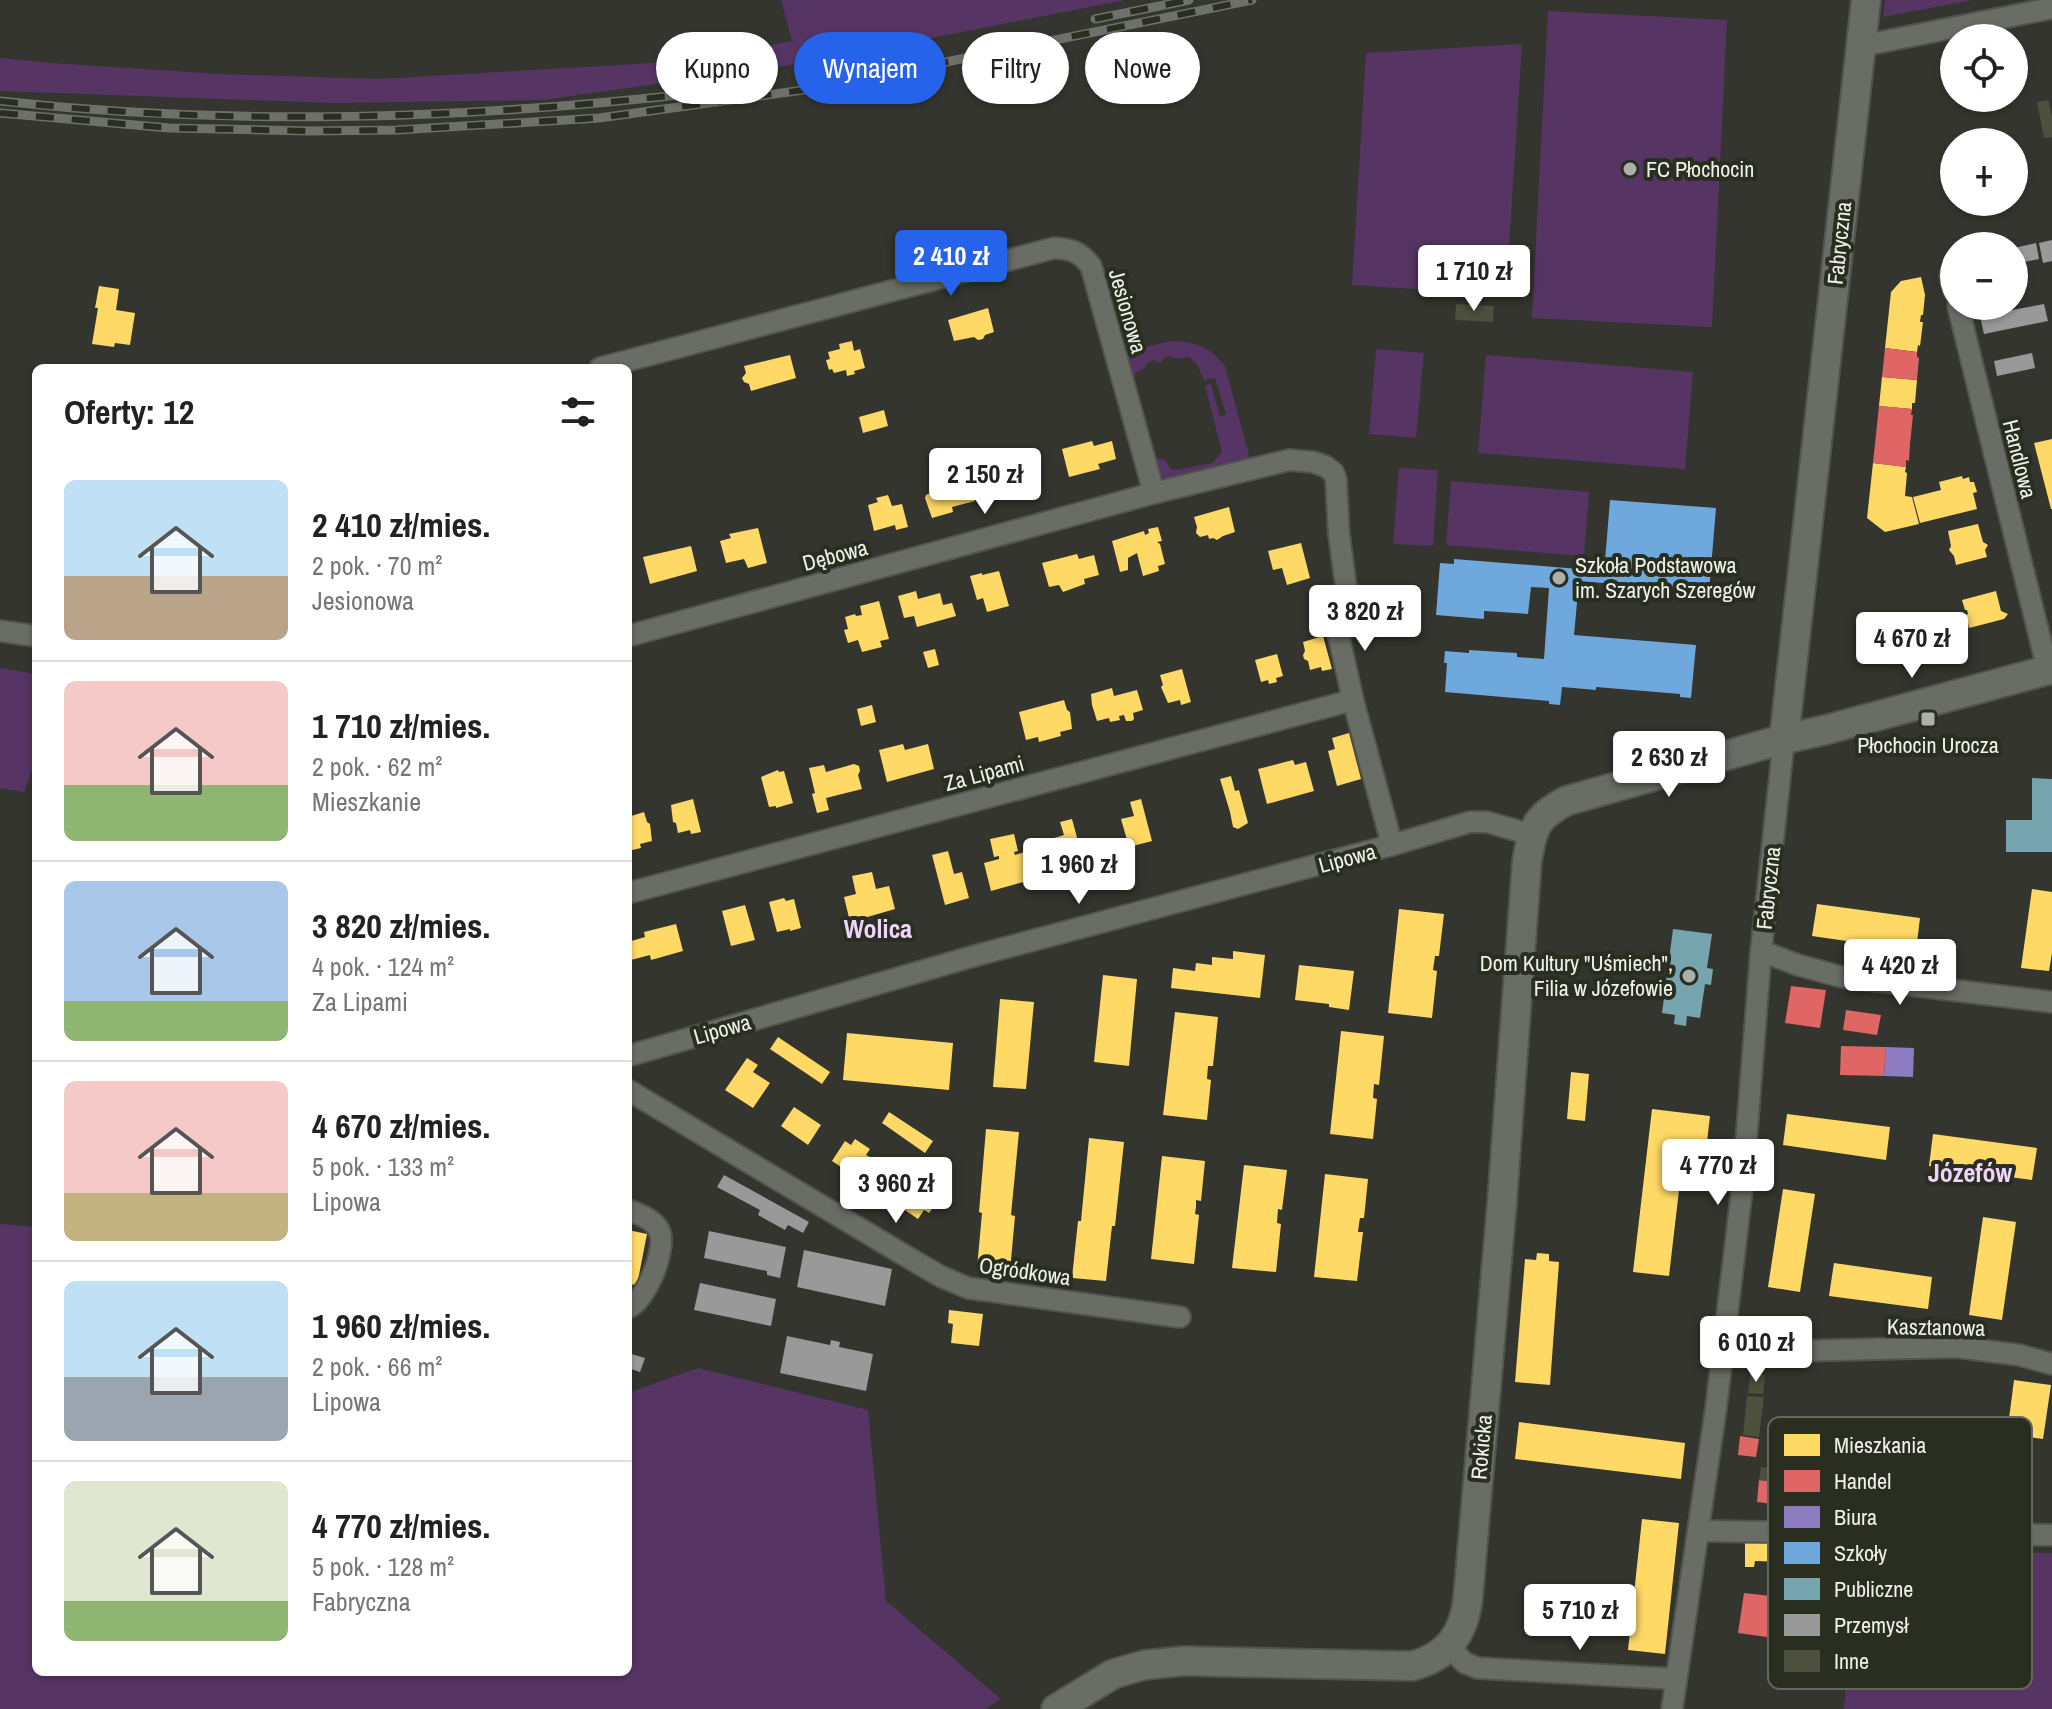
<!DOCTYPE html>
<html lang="pl">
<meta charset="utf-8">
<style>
body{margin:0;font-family:"Archivo Narrow",sans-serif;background:#f6f6f6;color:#222;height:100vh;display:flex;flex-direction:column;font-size:30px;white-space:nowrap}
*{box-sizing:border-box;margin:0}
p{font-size:26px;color:#767676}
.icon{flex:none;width:44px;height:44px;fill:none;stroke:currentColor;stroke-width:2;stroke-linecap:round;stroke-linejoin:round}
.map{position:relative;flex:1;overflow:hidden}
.details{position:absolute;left:32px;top:364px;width:600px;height:1312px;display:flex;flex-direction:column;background:#fff;border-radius:12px;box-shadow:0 2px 6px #0004}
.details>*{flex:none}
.banner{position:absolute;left:656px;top:32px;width:760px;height:72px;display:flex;gap:16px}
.fabs{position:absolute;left:1940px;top:24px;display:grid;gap:16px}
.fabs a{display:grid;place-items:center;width:88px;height:88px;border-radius:50%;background:#fff;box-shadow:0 2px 6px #0004;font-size:40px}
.price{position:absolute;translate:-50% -68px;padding:0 18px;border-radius:8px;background:#fff;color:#222;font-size:26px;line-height:52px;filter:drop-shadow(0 2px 4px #0008)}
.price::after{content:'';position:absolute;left:50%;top:48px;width:24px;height:18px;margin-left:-12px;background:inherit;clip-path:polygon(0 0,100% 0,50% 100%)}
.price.selected{background:#2563eb;color:#fff}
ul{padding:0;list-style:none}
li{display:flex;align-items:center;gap:24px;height:200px;padding:0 32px}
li+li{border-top:2px solid #e0e0e0}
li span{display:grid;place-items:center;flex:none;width:224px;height:160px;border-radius:12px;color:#555}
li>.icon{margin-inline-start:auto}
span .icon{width:96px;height:96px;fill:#fffc;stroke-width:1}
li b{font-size:34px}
h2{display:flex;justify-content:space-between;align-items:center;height:96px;padding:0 32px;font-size:34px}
.tag{padding:0 28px;border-radius:36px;background:#fff;box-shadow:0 2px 6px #0004;font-size:28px;line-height:72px}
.tag.selected{background:#2563eb;color:#fff}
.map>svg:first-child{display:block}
.green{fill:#563564}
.homes{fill:#ffd966}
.shops{fill:#e06666}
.offices{fill:#8e7cc3}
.schools{fill:#6fa8dc}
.public{fill:#76a5af}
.industry{fill:#999}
.building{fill:#4d503d}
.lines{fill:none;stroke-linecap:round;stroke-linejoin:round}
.minor-casing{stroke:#51544d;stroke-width:24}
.secondary-casing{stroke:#51544d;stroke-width:32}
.minor{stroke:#6a6c66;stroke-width:20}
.secondary{stroke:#6a6c66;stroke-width:28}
.rail-casing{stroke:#6e706a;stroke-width:9}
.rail{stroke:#2a2e21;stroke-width:6;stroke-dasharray:18;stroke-linecap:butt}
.poi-dot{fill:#adb0a8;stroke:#2a2e21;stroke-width:3}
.labels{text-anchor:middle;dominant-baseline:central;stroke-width:8;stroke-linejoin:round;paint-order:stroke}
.poi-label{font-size:22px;fill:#eff2e9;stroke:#2a2e21;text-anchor:start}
.street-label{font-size:22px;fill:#eff2e9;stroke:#2a2e21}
.quarter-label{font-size:26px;font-weight:bold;fill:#efd5fd;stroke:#2a2e21}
.key{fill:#2a2e21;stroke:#65695d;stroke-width:2}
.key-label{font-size:22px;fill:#eff2e9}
</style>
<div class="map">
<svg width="2052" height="1709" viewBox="0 0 2052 1709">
<rect width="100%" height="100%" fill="#33352e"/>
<g class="green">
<path d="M781,0h344l-320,63 -262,37 -209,3 -334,-12v-33l51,5 169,11 160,5 306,-18 106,-20z"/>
<path d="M1885,0h88l-90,17z"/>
<path d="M1548,11l179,9 -15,307 -180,-9z"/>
<path d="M1522,44l-16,251 -154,-10 14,-232z"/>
<path d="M1171,341c25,1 38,5 54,25l26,97 -82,17 -11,-5 -22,-83 17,61 2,4 10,3 6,9 5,1 36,-7 10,-11 -17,-66 6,-2 9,33 6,-2 -11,-37 -11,2 -7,-16 -8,-7 -12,2 -8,-3 -7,4 -1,4 -7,-4 -7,3 -2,5 -10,5 -1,13 -15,-33z"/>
<path d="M1376,349l48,4 -8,85 -47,-4z"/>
<path d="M1486,355l207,17 -8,97 -207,-16z"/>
<path d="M1399,468l39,2 -5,76 -40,-2z"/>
<path d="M1451,481l138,11 -5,64 -138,-11z"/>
<path d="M0,668l36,6v87l-12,31 -24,-4z"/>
<path d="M0,1224l36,3v445h592v-279l70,-25 170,42 18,191 115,98 -15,10h-986z"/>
<path d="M1857,1551l195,2v156h-208z"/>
</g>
<g class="homes">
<path d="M1921,277l4,18 -2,20h-2l-1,7h3l-3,24 -2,-1 -1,7 -32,-4 6,-56 10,-11z"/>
<path d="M99,286l20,3 -3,21 19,3 -5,32 -15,-2 -1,4 -22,-3 6,-36h-3z"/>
<path d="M988,308l6,24 -9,3 -2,4 -5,1 -4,-3 -20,4 -6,-21z"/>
<path d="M852,341l2,10 6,-2 5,19 -11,3 1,3 -8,2 -1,-6 -12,3 -2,-4 -3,1 -3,-10 4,-1 -2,-7 12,-3 -1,-5z"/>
<path d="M790,355l6,23 -45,13 -2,-7 -5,-2 -2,-4 4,-5 -2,-7z"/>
<path d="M1882,377l35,3 -2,23h-3v6l-33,-3z"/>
<path d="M884,410l4,16 -25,7 -4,-16z"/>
<path d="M2052,439v70h-1l-17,-66z"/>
<path d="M1092,441l2,5 18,-5 4,18 -18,5 2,5 -31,8 -7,-28z"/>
<path d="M1873,463l33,4 -1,5 2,1 -2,23 7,1 7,27 -34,8 -18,-14z"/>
<path d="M956,476l1,7 12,-3 6,21 -23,6 1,5 -21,6 -7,-20 1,-3 5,-2 -2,-10 6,-3z"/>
<path d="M1962,476l1,3 6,-2 1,5h4l3,10 -4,1 4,16 -57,14 -7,-26 28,-7 -2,-8z"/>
<path d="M888,495l4,11 10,-2 6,23 -12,3 -1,-5 -21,6 -6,-26 10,-3 -2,-4z"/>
<path d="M1229,507l6,25 -12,4 -6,4 -4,-2 -4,1 -1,-4 -8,2 -4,-4 1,-6 -3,-10z"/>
<path d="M1978,524l5,18 5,3 -3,5 2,7 -31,8 -2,-9 -5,-6 2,-4 -3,-15z"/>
<path d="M1158,527l4,14 -5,1 3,2 5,20 -7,2 1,5 -16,5 -6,-23 -9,5v12l-8,2 -8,-31 32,-10 1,4 4,-2 -1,-4z"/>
<path d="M758,528l9,35 -19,5 -4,-9 -18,4 -6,-22 11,-3 -2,-4z"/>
<path d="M1301,543l9,35 -23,7 -5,-17 -9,2 -5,-19z"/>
<path d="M691,546l6,25 -47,13 -7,-27z"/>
<path d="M1077,554l2,5 15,-4 5,20 -15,4 1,5 -22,8 -4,-7 -10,2 -7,-24z"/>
<path d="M999,571l10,35 -22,6 -4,-14 -6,2 -7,-24 12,-3v2z"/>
<path d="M916,591l2,8 22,-6 3,12 9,-2 4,13 -39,11 -3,-11 -10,2 -6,-22z"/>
<path d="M1996,591l5,20 7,3 -4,5 -35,9 -3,-13 2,-1 -1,-4h-2l-3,-10z"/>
<path d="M879,601l10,38 -9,2 2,6 -20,5 -4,-12 -10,3 -4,-13 4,-1 -3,-12 10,-3 1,2 6,-1 -2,-9z"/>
<path d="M1323,636l9,33 -10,2 -1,-4 -11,3 -2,-9 -4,-2 -1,-4 2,-4 -2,-9z"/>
<path d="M935,649l4,16 -11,3 -5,-16z"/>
<path d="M1277,654l6,22 -7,2 1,4 -8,2 -1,-4 -7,2 -6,-22z"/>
<path d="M1182,669l9,33 -10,3 -1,-5 -12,3 -7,-16 2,-2 -3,-10z"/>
<path d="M1112,688l2,8 23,-6 6,20 -10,3 1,6 -2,2h-6l-2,-6 -5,1 1,4 -10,2 -1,-4 -12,3 -5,-16 -1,-11z"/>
<path d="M1064,700l3,10 3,2 2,17 -12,3 1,4 -22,6 -1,-5 -12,3 -7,-28z"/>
<path d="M872,705l4,17 -15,4 -4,-17z"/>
<path d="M1349,733l12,46 -24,7 -9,-35 7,-2 -3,-11z"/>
<path d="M903,744l2,6 23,-6 6,25 -47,13 -8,-32z"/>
<path d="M1293,760l2,5 11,-3 8,29 -47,13 -9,-35z"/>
<path d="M854,764l5,2 1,5 -2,4 4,14 -36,9 3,12 -12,3 -5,-19 3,-1 -6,-25 15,-3 2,7z"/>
<path d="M778,770l1,2 5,-1 9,32 -17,5v-2l-7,1 -8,-30z"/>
<path d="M1231,776l4,15 4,-1 9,33 -10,6 -5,-2 -3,-15 -10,-33z"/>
<path d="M693,799l8,33 -10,2 -1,-4 -12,3 -2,-10 -3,-1 -2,-17z"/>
<path d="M1141,799l11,42 -23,6 -8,-28 13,-3 -4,-14z"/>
<path d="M644,812l3,10 3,2 2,17 -12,3 1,4 -13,3v-34z"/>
<path d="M1072,819l13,48 -22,6 -9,-35 10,-3 -4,-13z"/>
<path d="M1014,834l4,17 -4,1 1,3 16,-5 7,28 -47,13 -7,-28 15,-4v-3l-5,1 -4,-18z"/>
<path d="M948,851l6,23 8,-2 7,26 -24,7 -13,-50z"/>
<path d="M872,872l4,17 13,-3 6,23 -45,13 -6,-25 12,-3 -4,-18z"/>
<path d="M2032,889l20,3v61l-3,18 -28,-3z"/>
<path d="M784,898l2,3 8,-2 7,29 -11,3v-2l-13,3 -8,-30z"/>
<path d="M1817,904l103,14 -4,33 -104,-15z"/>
<path d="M745,905l10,35 -24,6 -9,-35z"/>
<path d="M1399,909l45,5 -5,42h-4l-2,14 4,1 -5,47 -44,-5z"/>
<path d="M676,924l7,27 -32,9 -1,-5 -19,5 -3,-18 17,-5 -1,-5z"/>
<path d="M1233,951l32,4 -5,43 -89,-10 2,-20 22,3 1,-8 16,2v-8l21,2z"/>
<path d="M1299,965l55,6 -5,39 -20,-3v-3l-34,-4z"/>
<path d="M1103,975l34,4 -8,87 -35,-4z"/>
<path d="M1000,999l34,3 -8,87 -33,-2z"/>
<path d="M1175,1012l43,5 -5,49h-5l-1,13 4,1 -4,40 -44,-5z"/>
<path d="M1341,1031l43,5 -5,49 -5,-1 -1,14 4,1 -4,40 -43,-5z"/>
<path d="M847,1033l106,10 -4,47 -106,-10z"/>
<path d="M778,1037l52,35 -8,12 -52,-35z"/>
<path d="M747,1058l11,7 -5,7 17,11 -17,25 -28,-18z"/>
<path d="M1571,1072l18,2 -4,47 -18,-2z"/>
<path d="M794,1107l27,18 -13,20 -27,-19z"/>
<path d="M1652,1109l58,7 -3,26 -22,-3 -16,137 -36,-4z"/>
<path d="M889,1112l44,29 -8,12 -43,-30z"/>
<path d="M1787,1114l103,13 -4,33 -103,-15z"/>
<path d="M986,1129l33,3 -8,83 4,1 -5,55 -33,-3 5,-55 -3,-1z"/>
<path d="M1933,1134l104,14 -5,32 -103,-14z"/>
<path d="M1089,1138l35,4 -9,84h-3l-6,55 -34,-3 6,-57h3z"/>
<path d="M855,1139l15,10 -4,6 7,4 -14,20 -27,-18 13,-20 6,4z"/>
<path d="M1162,1156l43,5 -4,40 -5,-1v7l-1,7 4,1 -5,49 -43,-5z"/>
<path d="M1244,1165l43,5 -5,40 -4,-1 -1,14 4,1 -5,48 -44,-4z"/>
<path d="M1325,1174l43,5 -4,39h-4l-1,6 -1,8h5l-6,49 -43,-4z"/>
<path d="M896,1175l8,5 3,-5 7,5 -4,5 22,14 -2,4 4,3 -5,7 -5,-3 -6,9 -35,-24z"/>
<path d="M1783,1189l32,5 -15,98 -32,-5z"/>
<path d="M1983,1217l33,5 -14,98 -33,-5z"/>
<path d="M628,1230l19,4 -10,51 -9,-1z"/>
<path d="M1537,1253l12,1v7l10,1 -9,123 -35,-3 10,-123 11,1z"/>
<path d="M1834,1263l98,14 -4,32 -99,-13z"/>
<path d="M949,1310l34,4 -4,32 -28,-3 2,-19 -5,-1z"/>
<path d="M2014,1380l37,5 -8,54 -36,-5z"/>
<path d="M1519,1422l166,21 -4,36 -166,-20z"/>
<path d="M1642,1519l37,4 -14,131 -37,-4z"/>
<path d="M1745,1539l61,1 -1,7 33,1v21h-41v4l-9,-1 1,-10 -34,-1 -1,6h-9z"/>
</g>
<g class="shops">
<path d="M1885,348l32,4v5l2,1 -2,22 -35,-3z"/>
<path d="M1879,406l33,3 -1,6h2l-3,29 -1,17 -3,-1v7l-33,-4z"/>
<path d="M1791,986l35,4 -6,38 -35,-5z"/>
<path d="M1846,1010l35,5 -4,20 -34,-5z"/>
<path d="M1841,1046l45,1 -2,29 -44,-1z"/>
<path d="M1740,1436l19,3 -3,18 -18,-2z"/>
<path d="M1759,1480l18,2 -3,22 -17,-2z"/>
<path d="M1744,1593l27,3 -4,27 8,1 -1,14 -36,-5z"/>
</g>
<path class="offices" d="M1886,1047l28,1 -1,29 -29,-1z"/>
<path class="schools" d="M1610,500l106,8 -7,84 -130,-11 -5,54 122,10 -5,53 -11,-1v-3l-84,-7v3l-34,-3 -2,18 -11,-1v-3l-104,-9 2,-29h-3l1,-12 24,2v-3l48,3v4l27,2 5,-71 -18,-1 -3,27 -44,-3v8l-48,-4 4,-52 14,1v-5l125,10v2l25,2z"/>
<g class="public">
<path d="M2032,778l20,1v73h-46v-32h26z"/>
<path d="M1673,929l39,5 -5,34 6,1 -2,16 -6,-1 -5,34 -13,-2 -1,10 -12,-2 1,-9 -13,-2z"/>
</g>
<g class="industry">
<path d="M2052,240v21l-9,2 -4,-20z"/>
<path d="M2036,243l3,16 -25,5v-16z"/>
<path d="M2044,304l4,17 -64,13 -4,-18z"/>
<path d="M2032,353l3,15 -38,8 -3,-15z"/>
<path d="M724,1175l85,47 -6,11 -15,-8 -3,5 -27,-15 2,-5 -43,-23z"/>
<path d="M709,1231l77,16 -6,31 -13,-3v-4l-63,-13z"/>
<path d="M804,1250l88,19 -7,37 -88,-19z"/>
<path d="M700,1283l76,16 -5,27 -77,-16z"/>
<path d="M787,1336l43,9 1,-5 9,2 -1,5 34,7 -7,37 -86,-18z"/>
<path d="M628,1353l17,5 -5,14 -12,-4z"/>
</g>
<g class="building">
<path d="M2048,100l4,17v20l-8,1 -7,-36z"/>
<path d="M1456,304l38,2 -1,16 -38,-2z"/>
<path d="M1750,1373l15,2 -2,19 -15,-1z"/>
<path d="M1747,1396l17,1 -5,40 -16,-2z"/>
<path d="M1761,1467l17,2 -1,13 -18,-2z"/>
</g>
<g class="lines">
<defs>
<g id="minor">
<path d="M1861,46l191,-38"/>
<path d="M1950,276l4,15"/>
<path d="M1958,306l90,365"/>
<path d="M600,368l454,-120c18,1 26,4 37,18l63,227"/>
<path d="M0,631l36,5"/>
<path d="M628,636l526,-143 135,-33 24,2 12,4 8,6 3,7 3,56 8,59 -11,30 17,76 39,145"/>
<path d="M628,893l725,-193"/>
<path d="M1761,951l37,14 44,12 210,25"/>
<path d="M628,1056l346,-100 418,-111 78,-23h17l45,13"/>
<path d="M628,1090l276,165 36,21 28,12 212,29"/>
<path d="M628,1210c11,4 25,9 31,20 9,17 -13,71 -31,78"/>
<path d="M1722,1353l235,-6 62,8 33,9"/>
<path d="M1699,1531l353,4"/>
<path d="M1448,1646l17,17 13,5 198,11"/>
<path d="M1672,1709l44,-301 27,-227 18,-230 23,-212"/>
</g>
<g id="secondary">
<path d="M1784,739l82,-739"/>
<path d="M1056,1709l57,-35 31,-9 40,-4 228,5c36,-9 52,-33 56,-68l34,-396 25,-341c6,-34 8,-43 39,-60l218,-62 41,-9 227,-61"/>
</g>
</defs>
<use href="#minor" class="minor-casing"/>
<use href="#secondary" class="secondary-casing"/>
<use href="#minor" class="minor"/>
<use href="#secondary" class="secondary"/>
<defs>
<g id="rail">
<path d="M1095,19l94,-19"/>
<path d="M0,101c236,26 470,18 706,-9"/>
<path d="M0,113l169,15 141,3 87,-1 202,-12 219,-30 434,-88"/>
</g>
</defs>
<use href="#rail" class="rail-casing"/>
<use href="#rail" class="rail"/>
</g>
<g class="poi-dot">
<circle cx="1630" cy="169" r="8"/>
<circle cx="1559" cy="578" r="8"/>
<rect x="1920" y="711" width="16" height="16" rx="4"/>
<circle cx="1689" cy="976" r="8"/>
</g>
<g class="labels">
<g class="poi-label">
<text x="1646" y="169">FC Płochocin</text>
<text x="1575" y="565">Szkoła Podstawowa<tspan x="1575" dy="25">im. Szarych Szeregów</tspan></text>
<text x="1928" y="745" text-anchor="middle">Płochocin Urocza</text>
<text x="1673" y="963" text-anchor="end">Dom Kultury "Uśmiech",<tspan x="1673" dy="25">Filia w Józefowie</tspan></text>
</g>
<g class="street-label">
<text transform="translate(1839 243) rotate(-84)">Fabryczna</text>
<text transform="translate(1128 311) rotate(74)">Jesionowa</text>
<text transform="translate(2020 459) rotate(76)">Handlowa</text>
<text transform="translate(835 555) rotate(-15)">Dębowa</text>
<text transform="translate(984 773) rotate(-15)">Za Lipami</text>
<text transform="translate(1347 858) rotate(-15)">Lipowa</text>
<text transform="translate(1768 888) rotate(-84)">Fabryczna</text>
<text transform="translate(722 1029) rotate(-16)">Lipowa</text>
<text transform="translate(1025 1271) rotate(8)">Ogródkowa</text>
<text transform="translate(1936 1327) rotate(1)">Kasztanowa</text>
<text transform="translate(1481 1447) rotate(-85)">Rokicka</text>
</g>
<g class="quarter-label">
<text x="878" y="928">Wolica</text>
<text x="1970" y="1172">Józefów</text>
</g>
</g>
<rect x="1768" y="1417" width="264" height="272" rx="12" class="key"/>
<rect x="1784" y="1434" width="36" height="22" fill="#ffd966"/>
<rect x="1784" y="1470" width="36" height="22" fill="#e06666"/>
<rect x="1784" y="1506" width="36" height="22" fill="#8e7cc3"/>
<rect x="1784" y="1542" width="36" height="22" fill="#6fa8dc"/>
<rect x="1784" y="1578" width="36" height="22" fill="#76a5af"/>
<rect x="1784" y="1614" width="36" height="22" fill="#999"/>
<rect x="1784" y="1650" width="36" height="22" fill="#4d503d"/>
<g class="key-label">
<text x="1834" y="1453">Mieszkania</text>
<text x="1834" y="1489">Handel</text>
<text x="1834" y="1525">Biura</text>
<text x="1834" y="1561">Szkoły</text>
<text x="1834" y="1597">Publiczne</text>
<text x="1834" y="1633">Przemysł</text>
<text x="1834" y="1669">Inne</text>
</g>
</svg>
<div class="fabs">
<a><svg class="icon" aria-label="locate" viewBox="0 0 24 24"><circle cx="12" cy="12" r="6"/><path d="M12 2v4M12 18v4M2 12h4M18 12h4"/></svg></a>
<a>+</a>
<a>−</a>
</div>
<b class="price selected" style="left:951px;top:298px">2 410 zł</b>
<b class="price" style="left:1474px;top:313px">1 710 zł</b>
<b class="price" style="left:985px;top:516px">2 150 zł</b>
<b class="price" style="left:1365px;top:653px">3 820 zł</b>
<b class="price" style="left:1912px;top:680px">4 670 zł</b>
<b class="price" style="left:1669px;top:799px">2 630 zł</b>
<b class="price" style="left:1079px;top:906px">1 960 zł</b>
<b class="price" style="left:1900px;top:1007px">4 420 zł</b>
<b class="price" style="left:1718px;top:1207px">4 770 zł</b>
<b class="price" style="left:896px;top:1225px">3 960 zł</b>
<b class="price" style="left:1756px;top:1384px">6 010 zł</b>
<b class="price" style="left:1580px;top:1652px">5 710 zł</b>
<div class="banner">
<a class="tag">Kupno</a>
<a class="tag selected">Wynajem</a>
<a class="tag">Filtry</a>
<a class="tag">Nowe</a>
</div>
<section class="details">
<h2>Oferty: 12<svg class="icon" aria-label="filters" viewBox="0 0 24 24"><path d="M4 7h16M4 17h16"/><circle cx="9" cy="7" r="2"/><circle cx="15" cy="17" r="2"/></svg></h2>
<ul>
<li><span style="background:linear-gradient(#bfe0f5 60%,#b9a48a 0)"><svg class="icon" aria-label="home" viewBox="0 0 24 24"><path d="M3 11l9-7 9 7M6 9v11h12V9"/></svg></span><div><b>2 410 zł/mies.</b><p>2 pok. · 70 m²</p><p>Jesionowa</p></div></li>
<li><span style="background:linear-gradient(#f6c9c9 65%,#8fb573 0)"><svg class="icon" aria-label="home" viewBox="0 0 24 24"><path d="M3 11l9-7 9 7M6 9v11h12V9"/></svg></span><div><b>1 710 zł/mies.</b><p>2 pok. · 62 m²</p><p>Mieszkanie</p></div></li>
<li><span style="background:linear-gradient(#a9c7e8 75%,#8fb573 0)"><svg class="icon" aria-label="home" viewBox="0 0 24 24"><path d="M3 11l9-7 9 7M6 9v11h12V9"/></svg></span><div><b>3 820 zł/mies.</b><p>4 pok. · 124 m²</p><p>Za Lipami</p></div></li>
<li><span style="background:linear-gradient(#f6c9c9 70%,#c2b280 0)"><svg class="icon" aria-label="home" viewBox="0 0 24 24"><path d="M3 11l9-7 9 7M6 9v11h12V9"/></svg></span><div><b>4 670 zł/mies.</b><p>5 pok. · 133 m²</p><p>Lipowa</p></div></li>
<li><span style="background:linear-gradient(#bfe0f5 60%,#9aa5b1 0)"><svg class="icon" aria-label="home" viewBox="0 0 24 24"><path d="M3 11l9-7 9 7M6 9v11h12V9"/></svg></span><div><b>1 960 zł/mies.</b><p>2 pok. · 66 m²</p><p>Lipowa</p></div></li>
<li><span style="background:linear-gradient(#dfe7d0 75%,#8fb573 0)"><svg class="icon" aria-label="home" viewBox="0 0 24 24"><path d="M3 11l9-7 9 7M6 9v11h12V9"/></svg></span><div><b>4 770 zł/mies.</b><p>5 pok. · 128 m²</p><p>Fabryczna</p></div></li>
</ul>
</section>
</div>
